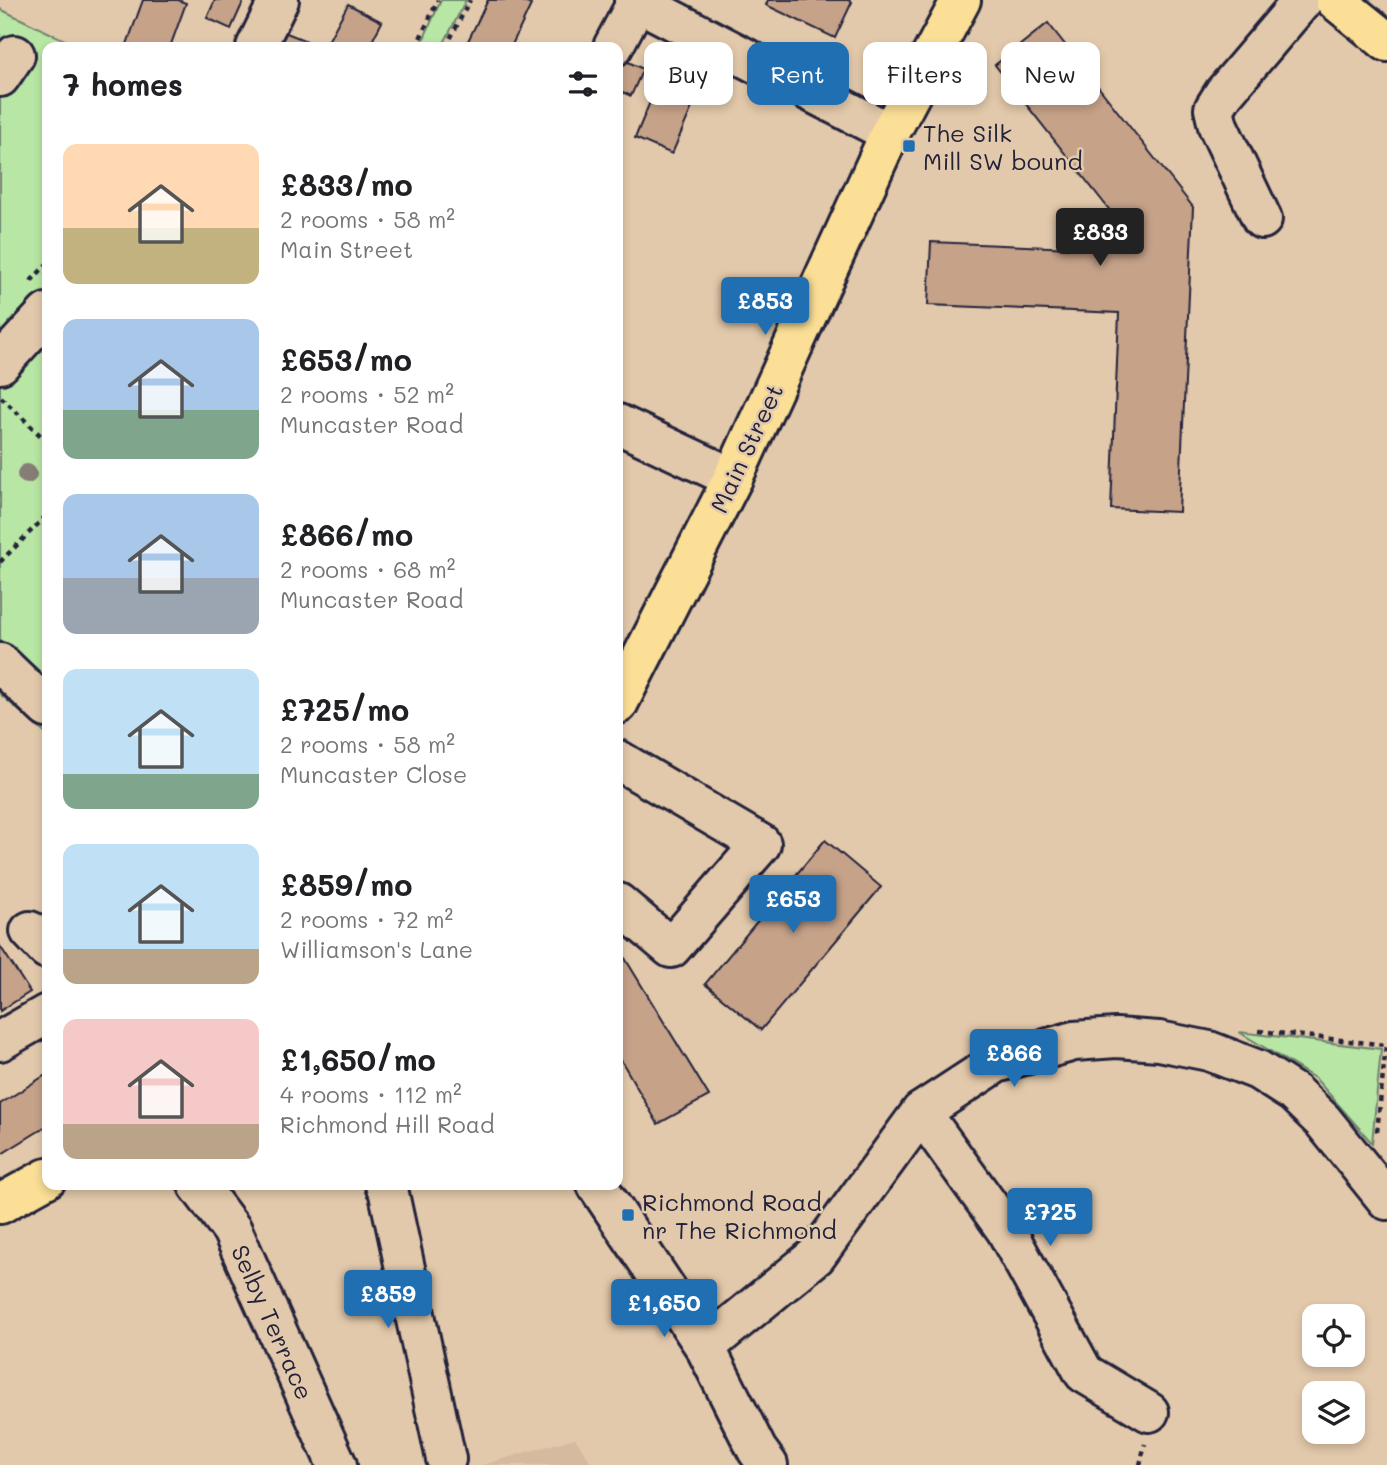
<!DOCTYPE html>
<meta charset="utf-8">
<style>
body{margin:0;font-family:Mali,sans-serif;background:#f2f2f2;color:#202124;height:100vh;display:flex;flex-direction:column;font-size:26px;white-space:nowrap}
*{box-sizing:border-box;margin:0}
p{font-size:23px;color:#757577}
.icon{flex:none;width:38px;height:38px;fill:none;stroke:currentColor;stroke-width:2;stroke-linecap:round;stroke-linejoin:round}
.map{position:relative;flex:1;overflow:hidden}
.panel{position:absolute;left:42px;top:42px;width:581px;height:1148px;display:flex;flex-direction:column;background:#fff;border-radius:14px;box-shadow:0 4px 10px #0003}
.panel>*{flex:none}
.top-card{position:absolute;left:644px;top:42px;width:637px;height:63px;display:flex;gap:14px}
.tools{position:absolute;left:1302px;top:1304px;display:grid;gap:14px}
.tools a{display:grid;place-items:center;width:63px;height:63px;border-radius:14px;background:#fff;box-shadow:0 4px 10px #0003;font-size:35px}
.price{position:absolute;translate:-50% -60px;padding:0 16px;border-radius:7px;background:#1f6fb2;color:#fff;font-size:23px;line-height:46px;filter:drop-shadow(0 2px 4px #0008)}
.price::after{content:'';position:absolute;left:50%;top:42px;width:21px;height:16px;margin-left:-10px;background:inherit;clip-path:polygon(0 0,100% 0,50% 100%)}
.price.on{background:#222;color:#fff}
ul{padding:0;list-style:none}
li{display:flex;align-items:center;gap:21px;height:175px;padding:0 21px}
li span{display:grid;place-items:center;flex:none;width:196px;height:140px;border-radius:14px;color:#555}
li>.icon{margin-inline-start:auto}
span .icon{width:84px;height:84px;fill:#fffc;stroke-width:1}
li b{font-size:30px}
h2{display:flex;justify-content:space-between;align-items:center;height:84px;padding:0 21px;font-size:30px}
.chip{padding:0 24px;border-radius:14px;background:#fff;box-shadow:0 4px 10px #0003;font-size:24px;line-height:63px}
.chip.on{background:#1f6fb2;color:#fff}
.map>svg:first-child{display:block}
.built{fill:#d6ba9f}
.green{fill:#b8e6a4;stroke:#6d8470;stroke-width:2}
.building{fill:#c6a289;stroke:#22223b;stroke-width:2}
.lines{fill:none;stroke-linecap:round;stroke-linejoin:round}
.minor-casing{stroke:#22223b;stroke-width:44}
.major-casing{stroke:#22223b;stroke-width:44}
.path{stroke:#22223b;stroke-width:4.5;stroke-dasharray:5 5;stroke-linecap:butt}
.minor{stroke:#e3c9ab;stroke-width:38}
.major{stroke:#fbdf96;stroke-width:38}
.tree{fill:#857d76}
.poi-dot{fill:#1f6fb2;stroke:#e3c9ab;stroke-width:2.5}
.labels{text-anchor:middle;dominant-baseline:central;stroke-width:5;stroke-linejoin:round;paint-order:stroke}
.poi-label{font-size:24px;fill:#22223b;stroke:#e3c9ab;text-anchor:start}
.street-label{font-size:24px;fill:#22223b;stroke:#e3c9ab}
</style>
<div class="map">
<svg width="1387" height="1465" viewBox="0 0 1387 1465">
<rect width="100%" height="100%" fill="#e3c9ab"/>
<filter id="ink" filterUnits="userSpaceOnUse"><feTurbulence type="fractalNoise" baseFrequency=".0143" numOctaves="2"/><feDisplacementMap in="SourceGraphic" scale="14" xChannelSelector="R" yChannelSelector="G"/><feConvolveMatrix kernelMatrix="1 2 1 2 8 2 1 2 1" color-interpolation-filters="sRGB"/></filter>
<g filter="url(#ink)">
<path class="built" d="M575,1438l18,27h-111z"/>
<g class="green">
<path d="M441,0h25l-24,47h-22z"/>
<path d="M0,9l79,38h-32v688l-47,-41z"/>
<path d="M1239,1032l142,17 -9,94 -56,-64z"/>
</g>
<g class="building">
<path d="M143,0h35l8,3 -16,44h-44z"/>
<path d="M215,0h29l-13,29 -24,-11z"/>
<path d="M488,0h32l11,5 -20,42h-46z"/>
<path d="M768,0h80l4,2 -17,36 -69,-33z"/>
<path d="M348,4l34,18 -13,25h-44z"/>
<path d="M1048,23l145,184 -14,305 -68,-3 8,-196 -191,-8 3,-63 187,8 1,-28 -124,-157z"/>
<path d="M284,32l23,9 -2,6h-28z"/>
<path d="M618,57l25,12 -12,27 -13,-6z"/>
<path d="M664,68l38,16 -30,70 -37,-16z"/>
<path d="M825,840l56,47 -120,143 -56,-46z"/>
<path d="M0,946l30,46 -30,19z"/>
<path d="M623,955l86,141 -51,28 -40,-69v-97z"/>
<path d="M47,1074v52l-47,29v-51z"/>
</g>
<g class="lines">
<defs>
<g id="minor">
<path d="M634,0l256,133"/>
<path d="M256,47l23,-47"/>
<path d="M613,47l24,-45"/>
<path d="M0,77l15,-22"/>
<path d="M1262,219l-44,-93 -4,-17 10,-16 79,-93"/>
<path d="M0,364l47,-51"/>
<path d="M618,424l115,54"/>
<path d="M0,663l47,45"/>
<path d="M618,760l143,84 -90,104 -53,-45"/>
<path d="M30,931l17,18"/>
<path d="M0,1041l47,-27"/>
<path d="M921,1112l85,118 78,143 65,39"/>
<path d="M198,1185l34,45 105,235"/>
<path d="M385,1185l3,4 58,270"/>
<path d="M597,1185l108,162 52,103 11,15"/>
<path d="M705,1347l111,-91 105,-144 75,-49 78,-22 42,-3 43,3 50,10 49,19 36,23 29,28 64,79"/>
</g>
<g id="major">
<path d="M1335,0l52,42"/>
<path d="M618,704l115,-226 157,-345 71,-133"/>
<path d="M0,1204l47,-26"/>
</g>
</defs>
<use href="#minor" class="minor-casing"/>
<use href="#major" class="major-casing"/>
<g class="path">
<path d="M416,47l22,-47"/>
<path d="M446,47l24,-47"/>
<path d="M31,281l16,-17"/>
<path d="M1,397l46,45"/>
<path d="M0,562l47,-47"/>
<path d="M1259,1031l127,14 -9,87"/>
<path d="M1140,1465l5,-21"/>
</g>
<use href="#minor" class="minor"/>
<use href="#major" class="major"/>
</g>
<circle class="tree" cx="27" cy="474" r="10"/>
</g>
<g class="poi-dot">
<rect x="902" y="139" width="14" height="14" rx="3.5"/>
<rect x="621" y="1208" width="14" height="14" rx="3.5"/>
</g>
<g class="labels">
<g class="poi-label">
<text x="923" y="132">The Silk<tspan x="923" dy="28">Mill SW bound</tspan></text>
<text x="642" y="1201">Richmond Road<tspan x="642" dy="28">nr The Richmond</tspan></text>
</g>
<g class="street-label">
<text transform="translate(746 448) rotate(-65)">Main Street</text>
<text transform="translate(273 1322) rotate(66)">Selby Terrace</text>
</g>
</g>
</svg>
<div class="tools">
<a><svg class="icon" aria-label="locate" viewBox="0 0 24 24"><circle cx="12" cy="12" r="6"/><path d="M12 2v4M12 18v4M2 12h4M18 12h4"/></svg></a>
<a><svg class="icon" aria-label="layers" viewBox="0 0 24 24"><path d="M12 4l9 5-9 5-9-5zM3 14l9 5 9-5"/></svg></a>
</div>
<b class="price on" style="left:1100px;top:268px">£833</b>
<b class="price" style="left:765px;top:337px">£853</b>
<b class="price" style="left:793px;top:935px">£653</b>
<b class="price" style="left:1014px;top:1089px">£866</b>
<b class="price" style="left:1050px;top:1248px">£725</b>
<b class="price" style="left:388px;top:1330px">£859</b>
<b class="price" style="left:664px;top:1339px">£1,650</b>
<div class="top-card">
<a class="chip">Buy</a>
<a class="chip on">Rent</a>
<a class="chip">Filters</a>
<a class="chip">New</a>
</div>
<section class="panel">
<h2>7 homes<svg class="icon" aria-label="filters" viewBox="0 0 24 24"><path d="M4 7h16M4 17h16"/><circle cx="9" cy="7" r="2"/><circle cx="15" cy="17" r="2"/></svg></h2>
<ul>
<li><span style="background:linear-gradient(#ffd9b3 60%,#c2b280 0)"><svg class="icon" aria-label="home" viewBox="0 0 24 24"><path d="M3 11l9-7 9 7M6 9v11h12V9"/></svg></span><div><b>£833/mo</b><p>2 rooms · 58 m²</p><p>Main Street</p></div></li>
<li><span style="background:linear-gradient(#a9c7e8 65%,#7fa58c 0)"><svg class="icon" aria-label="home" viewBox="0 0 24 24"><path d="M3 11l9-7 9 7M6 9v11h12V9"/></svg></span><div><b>£653/mo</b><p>2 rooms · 52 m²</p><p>Muncaster Road</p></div></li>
<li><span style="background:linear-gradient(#a9c7e8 60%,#9aa5b1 0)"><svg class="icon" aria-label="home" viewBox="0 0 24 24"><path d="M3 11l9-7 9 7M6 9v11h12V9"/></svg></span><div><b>£866/mo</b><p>2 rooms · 68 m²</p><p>Muncaster Road</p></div></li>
<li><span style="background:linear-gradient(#bfe0f5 75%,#7fa58c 0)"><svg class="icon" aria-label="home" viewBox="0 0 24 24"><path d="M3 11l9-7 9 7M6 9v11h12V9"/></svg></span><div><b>£725/mo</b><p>2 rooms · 58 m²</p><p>Muncaster Close</p></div></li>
<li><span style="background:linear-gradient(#bfe0f5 75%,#b9a48a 0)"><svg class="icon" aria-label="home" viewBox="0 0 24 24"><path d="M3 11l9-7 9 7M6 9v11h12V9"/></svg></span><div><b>£859/mo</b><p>2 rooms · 72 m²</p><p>Williamson's Lane</p></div></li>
<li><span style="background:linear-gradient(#f6c9c9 75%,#b9a48a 0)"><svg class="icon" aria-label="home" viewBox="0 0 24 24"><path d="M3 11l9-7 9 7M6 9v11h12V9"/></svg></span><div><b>£1,650/mo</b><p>4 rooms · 112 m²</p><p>Richmond Hill Road</p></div></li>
</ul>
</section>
</div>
